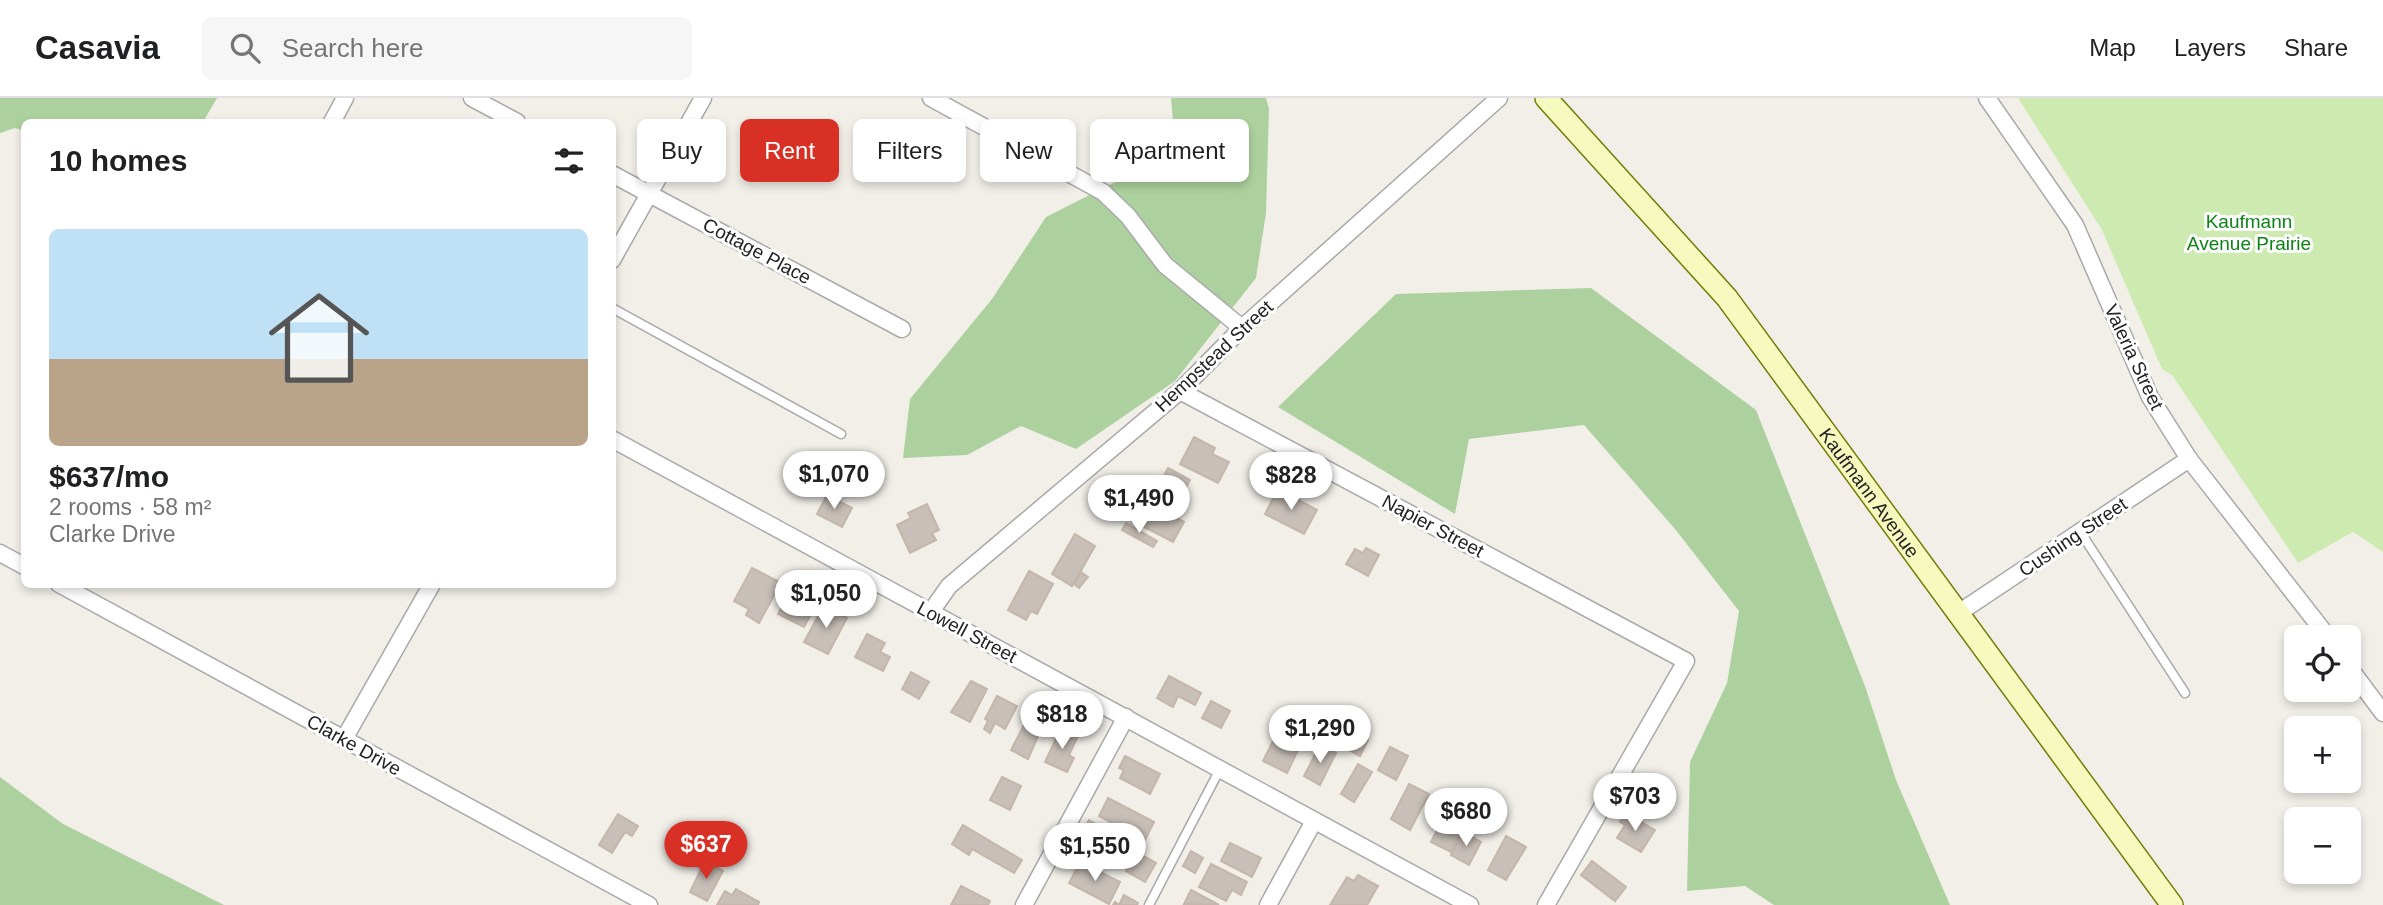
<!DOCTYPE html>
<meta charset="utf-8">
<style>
body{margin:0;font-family:Helvetica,sans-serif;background:#f6f6f6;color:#202124;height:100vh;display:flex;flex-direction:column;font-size:26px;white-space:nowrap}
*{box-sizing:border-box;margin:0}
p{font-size:23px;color:#757577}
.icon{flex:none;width:38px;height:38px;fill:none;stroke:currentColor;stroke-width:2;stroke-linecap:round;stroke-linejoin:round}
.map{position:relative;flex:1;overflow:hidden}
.drawer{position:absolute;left:21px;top:21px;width:595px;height:469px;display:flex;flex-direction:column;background:#fff;border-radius:10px;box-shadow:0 4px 10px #0003}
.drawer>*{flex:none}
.guide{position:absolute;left:637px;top:21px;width:665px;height:63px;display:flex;gap:14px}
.tools{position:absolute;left:2284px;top:527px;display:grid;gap:14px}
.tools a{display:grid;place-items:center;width:77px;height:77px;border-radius:10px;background:#fff;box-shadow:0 4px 10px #0003;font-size:35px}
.price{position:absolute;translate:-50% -60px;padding:0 16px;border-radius:24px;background:#fff;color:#222;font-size:23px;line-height:46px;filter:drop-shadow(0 2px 4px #0008)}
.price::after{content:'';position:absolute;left:50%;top:42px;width:21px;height:16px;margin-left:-10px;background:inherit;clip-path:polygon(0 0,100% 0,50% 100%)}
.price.active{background:#d93025;color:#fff}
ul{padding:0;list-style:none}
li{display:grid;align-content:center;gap:14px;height:371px;padding:0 28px}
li+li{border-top:2px solid #e0e0e0}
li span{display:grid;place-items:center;height:217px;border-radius:10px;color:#555}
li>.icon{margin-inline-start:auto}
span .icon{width:126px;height:126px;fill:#fffc;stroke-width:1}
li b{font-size:30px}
h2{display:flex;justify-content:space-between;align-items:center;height:84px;padding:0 28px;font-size:30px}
.pill{padding:0 24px;border-radius:10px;background:#fff;box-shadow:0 4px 10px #0003;font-size:24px;line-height:63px}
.pill.active{background:#d93025;color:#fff}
header{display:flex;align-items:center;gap:42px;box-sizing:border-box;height:98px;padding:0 35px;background:#fff;border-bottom:2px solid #e0e0e0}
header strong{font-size:33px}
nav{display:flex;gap:38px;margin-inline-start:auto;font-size:24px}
.search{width:490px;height:63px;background:#f6f6f6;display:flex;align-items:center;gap:18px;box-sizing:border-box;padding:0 24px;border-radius:10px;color:#757577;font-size:26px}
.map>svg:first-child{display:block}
.grass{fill:#cdebb0}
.forest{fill:#add19e}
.building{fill:#c7bfb8;stroke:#c4b6ab;stroke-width:2}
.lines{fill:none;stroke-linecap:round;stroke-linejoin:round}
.service-casing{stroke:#a9a9a9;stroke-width:11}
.minor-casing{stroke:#a9a9a9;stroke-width:19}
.secondary-casing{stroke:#707d05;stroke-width:24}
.service{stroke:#fff;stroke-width:8}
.minor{stroke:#fff;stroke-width:16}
.secondary{stroke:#f7fabf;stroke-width:21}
.labels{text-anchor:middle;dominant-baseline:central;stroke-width:6;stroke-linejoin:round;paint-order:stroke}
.park-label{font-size:19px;fill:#0c8416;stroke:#fff}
.street-label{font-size:19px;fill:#222;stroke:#fff}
</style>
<header>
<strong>Casavia</strong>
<div class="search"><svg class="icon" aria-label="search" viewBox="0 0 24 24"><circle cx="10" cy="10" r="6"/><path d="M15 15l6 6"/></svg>Search here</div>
<nav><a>Map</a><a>Layers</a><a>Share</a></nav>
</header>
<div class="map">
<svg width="2383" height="807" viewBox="0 0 2383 807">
<rect width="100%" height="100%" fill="#f2efe9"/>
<path class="grass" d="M2018,0h365v454l-30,-20 -55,31 -126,-188 -10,-6 -60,-139z"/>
<g class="forest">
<path d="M0,0h217l-14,24h-179v9l-9,-3 -15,5z"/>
<path d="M1171,0h95l3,11 -3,104 -10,65 -81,103 -99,68 -55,-23 -54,29 -64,3 7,-59 82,-100 54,-82 101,-51 26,-45z"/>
<path d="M1591,190l165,122 109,276 31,94 54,125h-176l-29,-19 -58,5 3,-129 37,-79 12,-72 -64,-82 -91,-104 -115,14 -14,75 -177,-107 118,-113z"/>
<path d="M0,679l63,47 161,81h-224z"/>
</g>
<g class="building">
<path d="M1194,339l21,11 -3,6 17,8 -11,21 -38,-19z"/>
<path d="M1168,370l22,12 -15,28 -22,-11z"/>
<path d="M1278,391l39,21 -13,24 -39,-20z"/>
<path d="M827,397l25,13 -10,19 -25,-13z"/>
<path d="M1138,399l46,25 -11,20 -46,-24z"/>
<path d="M927,406l12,26 -7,3 4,7 -26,13 -13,-28 14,-7 -3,-5z"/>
<path d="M1126,425l31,18 -4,6 -31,-17z"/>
<path d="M1075,436l20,12 -23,40 -20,-12z"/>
<path d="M1366,450l13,7 -11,21 -22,-12 9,-15 8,4z"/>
<path d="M752,470l29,15 -22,40 -13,-8 3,-6 -15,-8z"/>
<path d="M1029,473l24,13 -16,30 -6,-3 -5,9 -18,-10z"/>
<path d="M1081,474l7,5 -9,11 -5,-4z"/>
<path d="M792,490l26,13 -14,26 -26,-13z"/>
<path d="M824,507l23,13 -19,36 -24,-12z"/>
<path d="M867,536l18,9 -5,9 10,5 -7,14 -28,-14z"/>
<path d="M911,574l18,10 -10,17 -17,-10z"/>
<path d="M1169,578l32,17 -6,12 -17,-9 -5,11 -16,-9z"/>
<path d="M971,583l16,8 -17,33 -19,-10z"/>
<path d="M997,598l20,10 -12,23 -10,-6 -5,10 -6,-4 4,-8 -3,-2z"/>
<path d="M1211,603l19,10 -9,17 -19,-10z"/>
<path d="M1027,621l15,8 -14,32 -17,-9z"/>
<path d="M1061,630l17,8 -9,19 5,3 -7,14 -22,-10z"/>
<path d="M1350,633l18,9 -8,16 -18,-10z"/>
<path d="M1276,637l24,11 -13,27 -24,-12z"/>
<path d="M1320,647l16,8 -16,32 -16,-9z"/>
<path d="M1390,649l18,9 -12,24 -18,-10z"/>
<path d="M1125,658l35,18 -10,20 -30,-16 4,-8 -5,-2z"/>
<path d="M1358,666l14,8 -18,30 -13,-8z"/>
<path d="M1650,677l25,17 -18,26 -24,-17z"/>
<path d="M1002,679l19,9 -11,24 -20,-10z"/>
<path d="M1409,686l20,10 -19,36 -19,-11z"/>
<path d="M1108,700l46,24 -9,18 -46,-24z"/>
<path d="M1626,715l29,17 -14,22 -24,-14 8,-13 -5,-3z"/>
<path d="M618,716l20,12 -6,10 -7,-4 -13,21 -13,-8z"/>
<path d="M1089,722l33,19 -7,12 -33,-18z"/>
<path d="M1442,722l20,10 -11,22 -20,-10z"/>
<path d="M963,727l59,35 -8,13 -42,-24 -3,6 -17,-11z"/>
<path d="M1463,734l18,10 -12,23 -18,-10z"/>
<path d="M1506,738l20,11 -20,33 -18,-10z"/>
<path d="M1230,745l31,15 -9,19 -31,-16z"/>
<path d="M1191,753l12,7 -8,15 -12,-7z"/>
<path d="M1136,754l20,11 -11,19 -19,-11z"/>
<path d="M705,763l18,10 -16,30 -17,-9z"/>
<path d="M1592,763l34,26 -11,14 -34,-26z"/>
<path d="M1080,764l40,20 -11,22 -40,-21z"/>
<path d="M1211,766l36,18 -6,13 -9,-5 -6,11 -27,-14z"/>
<path d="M1358,777l20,11 -11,19h-37l17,-28 7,4z"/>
<path d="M961,788l29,15 -2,4h-37z"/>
<path d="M736,791l23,13 -1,3h-41l8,-14 7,4z"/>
<path d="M1191,792l28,15 -35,-1z"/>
<path d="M1124,797l14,8 -1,2h-24l2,-3 4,3z"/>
</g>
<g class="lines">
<defs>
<g id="service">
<path d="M612,210l229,126"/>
<path d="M2081,435l104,160"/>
<path d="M1149,807l71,-136"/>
</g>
<g id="minor">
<path d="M472,0l45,24"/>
<path d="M931,0l172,94 25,24 37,49 77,63"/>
<path d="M1987,0l88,127 75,172 39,62 139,178"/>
<path d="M332,24l13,-24"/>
<path d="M612,76l290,155"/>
<path d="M612,162l91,-162"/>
<path d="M1180,293l506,270 -140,244"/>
<path d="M612,341l858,466"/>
<path d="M0,455l24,13"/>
<path d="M59,486l590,321"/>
<path d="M930,515l19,-27 231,-195 62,-63 257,-230"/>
<path d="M1957,516l232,-155"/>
<path d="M2348,568l35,47"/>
<path d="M344,641l88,-155"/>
<path d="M1024,807l102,-188"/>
<path d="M1268,807l46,-84"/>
</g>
<g id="secondary">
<path id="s1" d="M1546,0l181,200 445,607"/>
</g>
</defs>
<use href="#service" class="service-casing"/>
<use href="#minor" class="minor-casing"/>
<use href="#secondary" class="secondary-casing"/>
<use href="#service" class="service"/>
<use href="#minor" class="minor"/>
<use href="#secondary" class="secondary"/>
</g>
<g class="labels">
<g class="park-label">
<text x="2249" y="123">Kaufmann<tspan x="2249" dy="22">Avenue Prairie</tspan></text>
</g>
<g class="street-label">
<text transform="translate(757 153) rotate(28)">Cottage Place</text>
<text transform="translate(1214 258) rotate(-43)">Hempstead Street</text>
<text transform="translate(2134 259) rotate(65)">Valeria Street</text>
<text stroke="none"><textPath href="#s1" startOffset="511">Kaufmann Avenue</textPath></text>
<text transform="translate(1433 428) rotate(28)">Napier Street</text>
<text transform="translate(2073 439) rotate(-34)">Cushing Street</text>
<text transform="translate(967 534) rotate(28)">Lowell Street</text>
<text transform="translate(354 647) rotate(29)">Clarke Drive</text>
</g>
</g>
</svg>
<div class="tools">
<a><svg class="icon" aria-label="locate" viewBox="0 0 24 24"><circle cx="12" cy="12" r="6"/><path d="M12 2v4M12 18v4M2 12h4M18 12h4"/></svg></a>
<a>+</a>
<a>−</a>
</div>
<b class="price" style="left:834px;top:413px">$1,070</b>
<b class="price" style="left:1291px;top:414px">$828</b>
<b class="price" style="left:1139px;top:437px">$1,490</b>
<b class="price" style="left:826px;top:532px">$1,050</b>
<b class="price" style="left:1062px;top:653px">$818</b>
<b class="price" style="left:1320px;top:667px">$1,290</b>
<b class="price" style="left:1635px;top:735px">$703</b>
<b class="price" style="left:1466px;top:750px">$680</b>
<b class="price active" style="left:706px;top:783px">$637</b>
<b class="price" style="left:1095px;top:785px">$1,550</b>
<div class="guide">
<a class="pill">Buy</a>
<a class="pill active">Rent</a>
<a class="pill">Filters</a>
<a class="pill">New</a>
<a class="pill">Apartment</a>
</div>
<section class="drawer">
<h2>10 homes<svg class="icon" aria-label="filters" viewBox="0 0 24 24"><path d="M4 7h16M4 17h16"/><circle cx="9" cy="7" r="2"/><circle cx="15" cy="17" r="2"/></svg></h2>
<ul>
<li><span style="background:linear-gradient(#bfe0f5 60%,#b9a48a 0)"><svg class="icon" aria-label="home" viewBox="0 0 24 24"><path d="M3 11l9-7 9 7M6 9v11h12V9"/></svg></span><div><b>$637/mo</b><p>2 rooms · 58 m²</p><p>Clarke Drive</p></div></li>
</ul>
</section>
</div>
